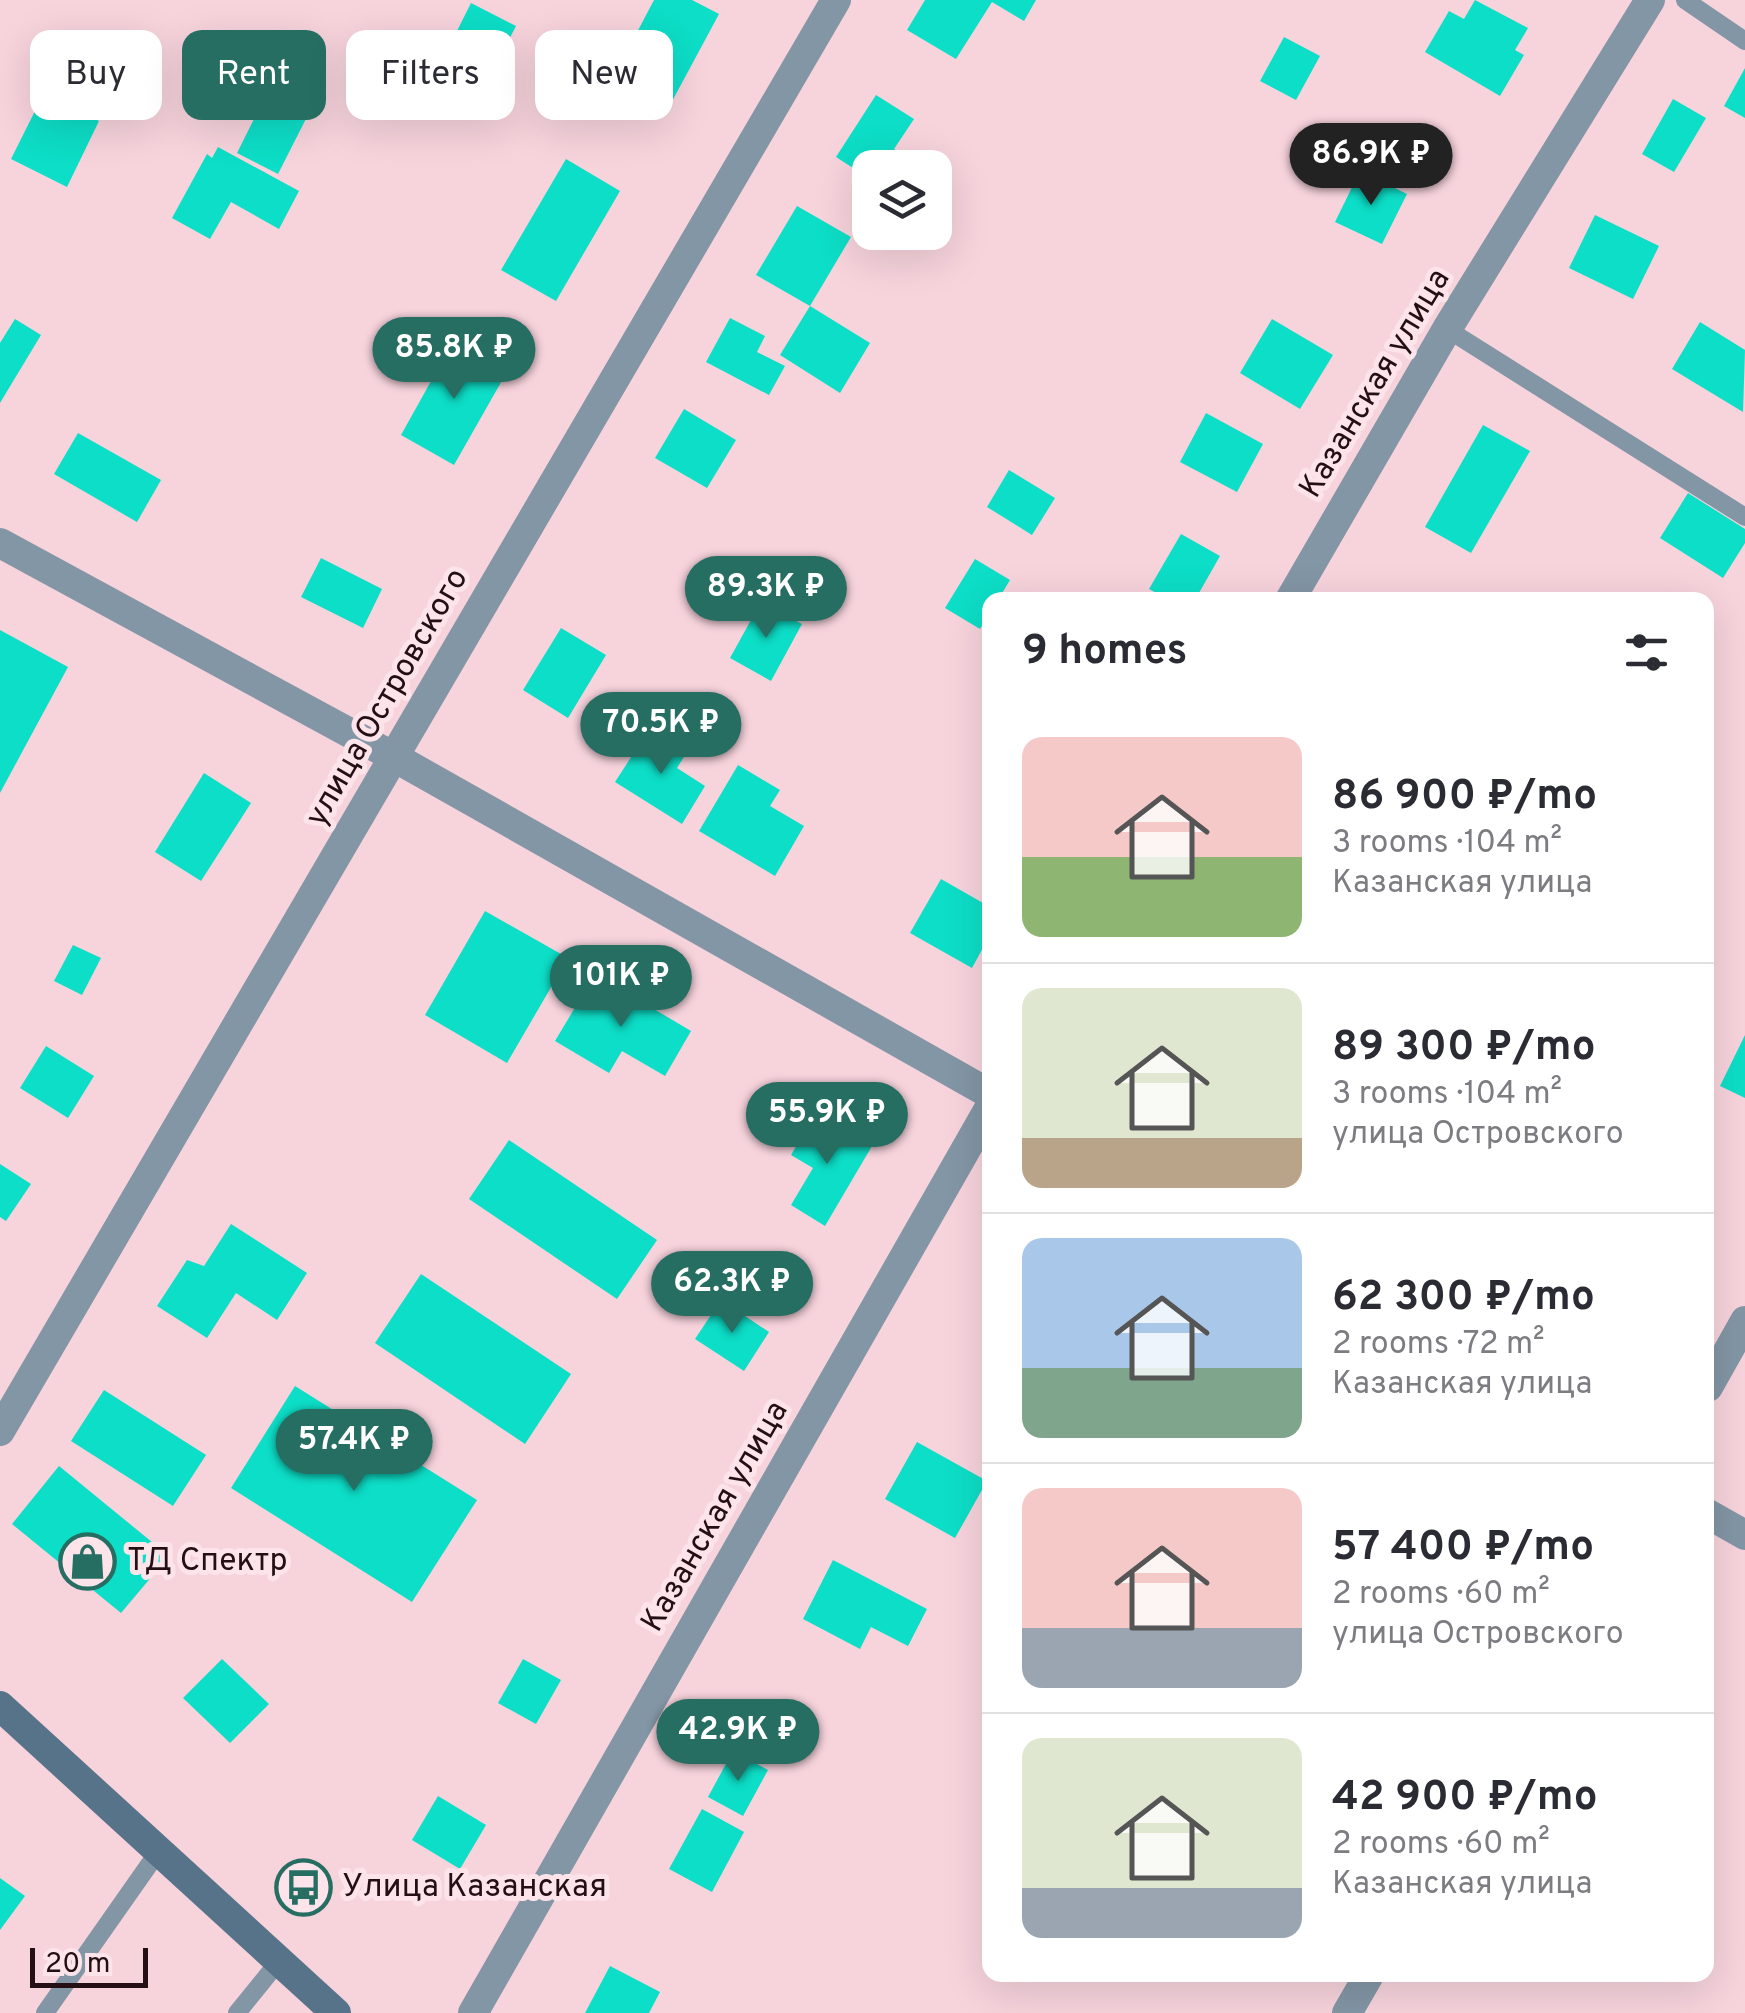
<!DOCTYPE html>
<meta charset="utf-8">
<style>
body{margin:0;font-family:Overpass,sans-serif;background:#f7f7f7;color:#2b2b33;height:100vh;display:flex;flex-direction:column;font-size:38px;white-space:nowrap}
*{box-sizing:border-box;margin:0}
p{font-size:32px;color:#7c7c81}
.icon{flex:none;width:55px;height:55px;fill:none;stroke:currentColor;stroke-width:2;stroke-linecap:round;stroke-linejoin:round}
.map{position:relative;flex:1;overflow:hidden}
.drawer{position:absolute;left:982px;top:592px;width:732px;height:1390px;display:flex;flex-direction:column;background:#fff;border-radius:20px;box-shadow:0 10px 40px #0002}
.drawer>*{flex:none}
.banner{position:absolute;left:30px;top:30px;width:802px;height:90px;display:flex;gap:20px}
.fabs{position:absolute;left:852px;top:150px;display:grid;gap:20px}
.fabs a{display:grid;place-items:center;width:100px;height:100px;border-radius:20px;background:#fff;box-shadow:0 10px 40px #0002;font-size:50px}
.scale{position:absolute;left:30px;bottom:25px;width:118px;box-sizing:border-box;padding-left:10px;border:5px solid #240f15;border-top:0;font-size:28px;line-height:35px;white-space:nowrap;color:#240f15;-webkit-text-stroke:8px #fce4ea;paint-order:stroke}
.price{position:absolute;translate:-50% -85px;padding:0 22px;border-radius:35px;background:#266d62;color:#fff;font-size:32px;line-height:65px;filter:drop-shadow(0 2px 5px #0008)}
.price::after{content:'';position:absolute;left:50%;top:60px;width:30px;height:22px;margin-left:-15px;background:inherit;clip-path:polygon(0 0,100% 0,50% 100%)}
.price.on{background:#222;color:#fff}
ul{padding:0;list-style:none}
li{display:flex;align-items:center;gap:30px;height:250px;padding:0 40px}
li+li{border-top:2px solid #e1e1e2}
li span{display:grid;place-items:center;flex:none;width:280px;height:200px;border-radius:20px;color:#555}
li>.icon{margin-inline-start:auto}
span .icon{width:120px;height:120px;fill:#fffc;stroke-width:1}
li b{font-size:42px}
h2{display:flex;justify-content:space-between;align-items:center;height:120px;padding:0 40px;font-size:42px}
.tag{padding:0 35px;border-radius:20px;background:#fff;box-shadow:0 10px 40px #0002;font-size:35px;line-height:90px}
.tag.on{background:#266d62;color:#fff}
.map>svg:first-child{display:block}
.building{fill:#0ddec7}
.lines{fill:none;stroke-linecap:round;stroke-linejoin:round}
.lane{stroke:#8396a5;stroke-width:18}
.street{stroke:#8396a5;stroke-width:30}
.secondary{stroke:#577389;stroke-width:30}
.labels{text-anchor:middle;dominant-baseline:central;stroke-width:10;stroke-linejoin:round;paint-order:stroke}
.street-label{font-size:32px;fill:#240f15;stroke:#fce4ea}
.poi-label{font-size:32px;fill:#240f15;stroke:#fce4ea;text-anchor:start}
</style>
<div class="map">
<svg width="1745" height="2013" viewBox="0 0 1745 2013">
<rect width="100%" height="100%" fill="#f7d3dc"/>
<g class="building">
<path d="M654,0h38l27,14 -50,93 -56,-29z"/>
<path d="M925,0h111l-12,21 -32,-19 -36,57 -49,-29z"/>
<path d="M1475,0l53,28 -13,22 9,5 -24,41 -75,-44 24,-41 15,8z"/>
<path d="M471,3l45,23 -17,33 -45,-22z"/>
<path d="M1284,37l36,19 -24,44 -36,-19z"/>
<path d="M1745,68v50l-21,-12z"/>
<path d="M248,70l66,33 -36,71 -41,-21 20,-40 -25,-12z"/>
<path d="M44,93l55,28 -32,66 -56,-28z"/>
<path d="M876,95l38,24 -20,30 22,14 -2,5h-44v11l-34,-22z"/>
<path d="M1673,99l33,19 -32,54 -32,-18z"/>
<path d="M218,147l81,44 -20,38 -48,-27 -21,37 -38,-21 35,-64 5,4z"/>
<path d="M566,159l54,32 -64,110 -55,-31z"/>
<path d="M1360,171l47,23 -25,50 -47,-22z"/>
<path d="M797,206l54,31 -41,69 -54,-31z"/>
<path d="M1595,215l64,31 -26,53 -64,-31z"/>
<path d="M810,306l60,37 -30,50 -60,-38z"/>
<path d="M730,318l35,18 -8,16 28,14 -16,29 -63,-33z"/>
<path d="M15,319l26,16 -41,68v-60z"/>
<path d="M1272,319l61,36 -33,54 -60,-36z"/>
<path d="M1700,322l45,28 -2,62 -71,-43z"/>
<path d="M454,340l54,30 -54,95 -53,-30z"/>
<path d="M684,409l52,31 -29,48 -52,-30z"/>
<path d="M1206,413l57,31 -26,48 -57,-30z"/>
<path d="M1483,425l47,26 -59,102 -46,-26z"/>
<path d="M78,433l83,47 -24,42 -83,-48z"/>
<path d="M1009,470l46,28 -23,37 -45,-28z"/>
<path d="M1688,493l57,36v14l-22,35 -63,-40z"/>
<path d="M1181,534l39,22 -25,44h-26l-20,-11z"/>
<path d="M321,558l61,31 -19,39 -62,-31z"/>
<path d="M975,559l35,21 -12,20h-8v14l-10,15 -35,-21z"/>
<path d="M761,602l41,22 -31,57 -41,-23z"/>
<path d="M561,628l45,27 -38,63 -45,-28z"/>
<path d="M0,630l68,37 -68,126z"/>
<path d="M650,728l37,24 -10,16 28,18 -23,38 -67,-42z"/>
<path d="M738,765l42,25 -10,16 34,20 -29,50 -76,-45z"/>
<path d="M204,773l47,30 -50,78 -46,-29z"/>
<path d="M941,879l49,28v28l-18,33 -62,-35z"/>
<path d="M485,911l83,47 -61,105 -82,-48z"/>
<path d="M73,945l28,13 -19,37 -28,-14z"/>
<path d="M595,974l96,57 -26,45 -43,-25 -13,22 -54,-32z"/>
<path d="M1745,1035v63l-25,-12z"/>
<path d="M46,1046l48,30 -26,42 -48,-30z"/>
<path d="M816,1113l56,33 -47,80 -34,-21 22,-37 -22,-13z"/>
<path d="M509,1140l148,100 -40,59 -148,-100z"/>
<path d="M0,1164l31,20 -25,37 -6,-4z"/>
<path d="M231,1224l76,49 -30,47 -41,-27 -29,45 -50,-32 30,-46 17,6z"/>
<path d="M421,1274l150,100 -46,70 -150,-101z"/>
<path d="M721,1300l48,32 -25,39 -49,-32z"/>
<path d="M295,1386l182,114 -65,102 -181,-114z"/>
<path d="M104,1390l102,65 -33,51 -102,-65z"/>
<path d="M917,1442l70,39 -32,57 -70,-39z"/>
<path d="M59,1466l110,90 -48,57 -109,-89z"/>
<path d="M833,1560l94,49 -19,37 -37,-19 -11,22 -57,-30z"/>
<path d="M222,1659l47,45 -39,39 -47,-45z"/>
<path d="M523,1659l38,21 -25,44 -38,-21z"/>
<path d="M733,1751l35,19 -25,46 -35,-19z"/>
<path d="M438,1796l48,29 -26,44 -48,-29z"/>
<path d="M702,1809l42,23 -32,60 -43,-23z"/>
<path d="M0,1878l25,18 -25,34z"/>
<path d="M610,1966l50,26 -11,21h-64z"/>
</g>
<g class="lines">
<g class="lane">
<path d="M1685,0l60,41"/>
<path d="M1447,329l298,188"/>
<path d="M45,2013l113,-161"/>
<path d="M237,2013l42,-52"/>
</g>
<g class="street">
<path d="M0,543l394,214 596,337"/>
<path d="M1290,600l157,-271 203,-329"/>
<path d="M1708,1387l37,-66"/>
<path d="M0,1431l836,-1431"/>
<path d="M1708,1514l37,21"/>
<path d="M473,2013l517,-906"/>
<path d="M1347,2013l22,-38"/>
</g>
<path class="secondary" d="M0,1706l336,307"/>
</g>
<defs>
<symbol id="shop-ring" viewBox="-11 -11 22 22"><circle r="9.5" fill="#fce4ea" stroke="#266d62" stroke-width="1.5"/><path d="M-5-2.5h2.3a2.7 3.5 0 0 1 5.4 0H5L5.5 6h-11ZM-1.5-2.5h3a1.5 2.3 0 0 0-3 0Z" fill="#266d62"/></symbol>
<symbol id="bus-ring" viewBox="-11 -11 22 22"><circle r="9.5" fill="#fce4ea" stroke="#266d62" stroke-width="1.5"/><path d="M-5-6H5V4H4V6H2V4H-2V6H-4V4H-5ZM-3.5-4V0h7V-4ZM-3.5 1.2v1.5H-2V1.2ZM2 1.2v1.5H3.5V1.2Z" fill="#266d62"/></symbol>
</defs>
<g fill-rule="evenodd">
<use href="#shop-ring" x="56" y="1530" width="63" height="63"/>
<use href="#bus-ring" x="272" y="1856" width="63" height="63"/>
</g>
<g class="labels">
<g class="street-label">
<text transform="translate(1376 384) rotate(-59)">Казанская улица</text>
<text transform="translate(388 698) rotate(-60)">улица Островского</text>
<text transform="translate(716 1517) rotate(-60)">Казанская улица</text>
</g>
<g class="poi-label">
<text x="127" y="1562">ТД Спектр</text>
<text x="342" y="1888">Улица Казанская</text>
</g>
</g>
</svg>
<div class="fabs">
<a><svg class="icon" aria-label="layers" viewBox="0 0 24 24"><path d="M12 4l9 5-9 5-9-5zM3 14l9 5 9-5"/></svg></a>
</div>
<div class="scale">20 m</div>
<b class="price on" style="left:1371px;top:208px">86.9K ₽</b>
<b class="price" style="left:454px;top:402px">85.8K ₽</b>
<b class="price" style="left:766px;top:641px">89.3K ₽</b>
<b class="price" style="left:661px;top:777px">70.5K ₽</b>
<b class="price" style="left:621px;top:1030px">101K ₽</b>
<b class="price" style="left:827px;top:1167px">55.9K ₽</b>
<b class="price" style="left:732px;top:1336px">62.3K ₽</b>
<b class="price" style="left:354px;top:1494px">57.4K ₽</b>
<b class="price" style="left:738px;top:1784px">42.9K ₽</b>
<div class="banner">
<a class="tag">Buy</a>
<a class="tag on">Rent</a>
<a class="tag">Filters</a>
<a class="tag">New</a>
</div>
<section class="drawer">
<h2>9 homes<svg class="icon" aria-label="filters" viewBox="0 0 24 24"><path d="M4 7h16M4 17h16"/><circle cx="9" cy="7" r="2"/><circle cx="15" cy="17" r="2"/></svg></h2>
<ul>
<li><span style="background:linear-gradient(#f6c9c9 60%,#8fb573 0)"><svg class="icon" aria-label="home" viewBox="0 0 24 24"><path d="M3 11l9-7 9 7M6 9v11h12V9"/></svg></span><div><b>86 900 ₽/mo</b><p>3 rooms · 104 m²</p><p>Казанская улица</p></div></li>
<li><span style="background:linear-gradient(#dfe7d0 75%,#b9a48a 0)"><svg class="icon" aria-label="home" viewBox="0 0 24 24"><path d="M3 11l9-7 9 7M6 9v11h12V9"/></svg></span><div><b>89 300 ₽/mo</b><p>3 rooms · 104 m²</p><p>улица Островского</p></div></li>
<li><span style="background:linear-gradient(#a9c7e8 65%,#7fa58c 0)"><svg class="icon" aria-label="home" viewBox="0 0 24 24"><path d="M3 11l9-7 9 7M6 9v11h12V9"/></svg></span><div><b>62 300 ₽/mo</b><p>2 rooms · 72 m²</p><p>Казанская улица</p></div></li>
<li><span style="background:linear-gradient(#f6c9c9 70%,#9aa5b1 0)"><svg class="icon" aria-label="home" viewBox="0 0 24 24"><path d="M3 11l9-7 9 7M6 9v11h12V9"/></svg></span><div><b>57 400 ₽/mo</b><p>2 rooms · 60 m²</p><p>улица Островского</p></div></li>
<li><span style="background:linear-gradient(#dfe7d0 75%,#9aa5b1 0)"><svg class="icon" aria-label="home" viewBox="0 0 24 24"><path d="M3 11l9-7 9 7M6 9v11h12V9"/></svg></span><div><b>42 900 ₽/mo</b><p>2 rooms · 60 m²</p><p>Казанская улица</p></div></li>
</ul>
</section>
</div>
